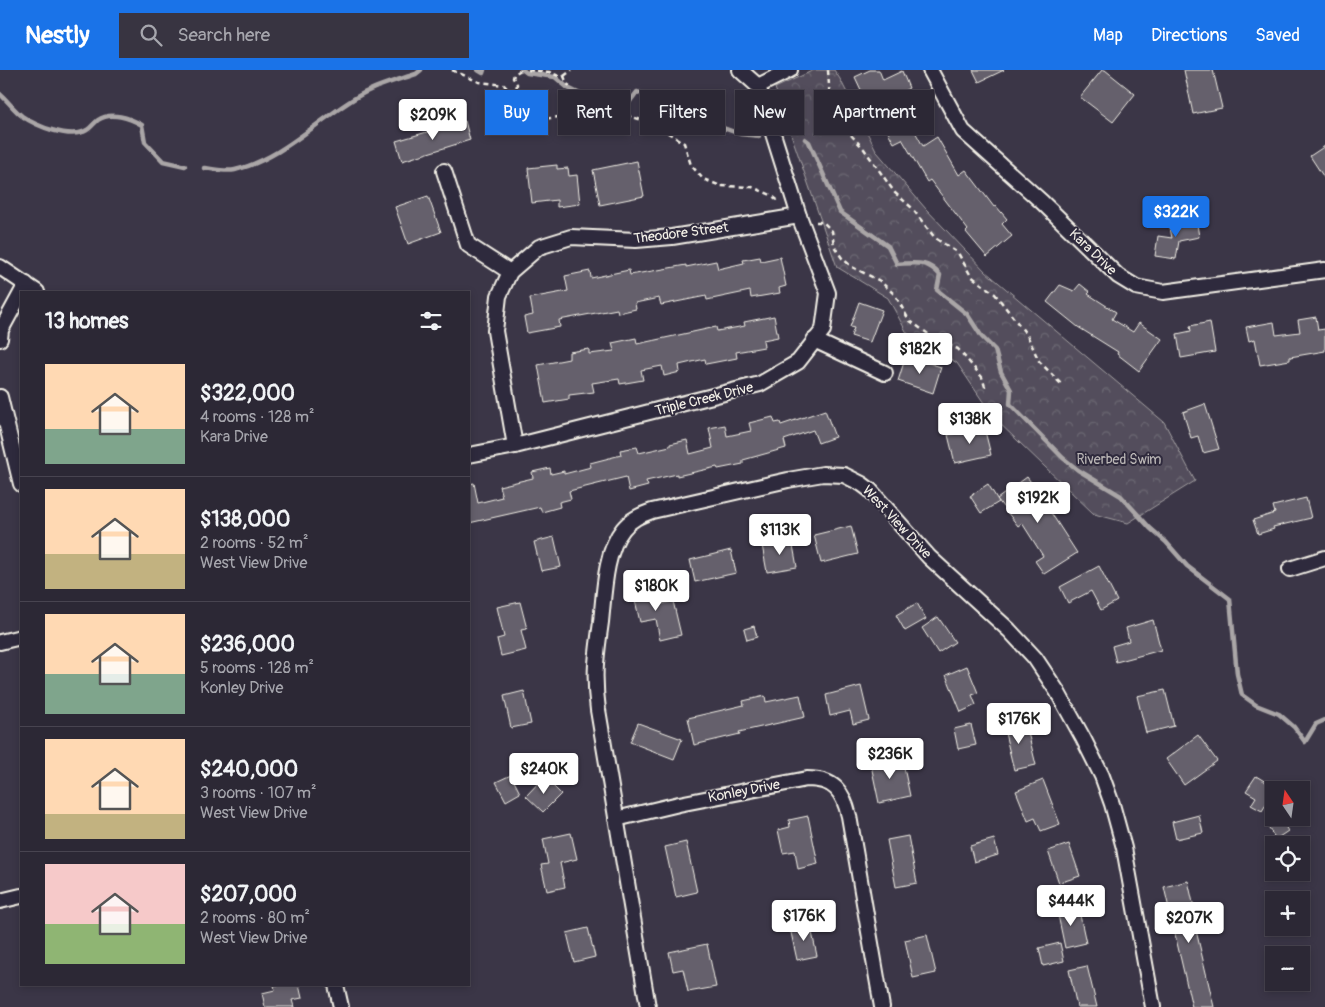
<!DOCTYPE html>
<meta charset="utf-8">
<style>
body{margin:0;font-family:Pangolin,sans-serif;background:#383441;color:#f1f3f6;height:100vh;display:flex;flex-direction:column;font-size:19px;white-space:nowrap}
*{box-sizing:border-box;margin:0}
p{font-size:16px;color:#a6a6ad}
.icon{flex:none;width:28px;height:28px;fill:none;stroke:currentColor;stroke-width:2;stroke-linecap:round;stroke-linejoin:round}
.map{position:relative;flex:1;overflow:hidden}
.side{position:absolute;left:20px;top:221px;width:450px;height:695px;display:flex;flex-direction:column;background:#2c2835;border-radius:0px;box-shadow:0 2px 8px #0003,0 0 0 1px #484450}
.side>*{flex:none}
.guide{position:absolute;left:485px;top:20px;width:475px;height:45px;display:flex;gap:10px}
.needle{width:32px;rotate:347deg}
.fabs{position:absolute;left:1265px;top:711px;display:grid;gap:10px}
.fabs a{display:grid;place-items:center;width:45px;height:45px;border-radius:0px;background:#2c2835;box-shadow:0 2px 8px #0003,0 0 0 1px #484450;font-size:25px}
.price{position:absolute;translate:-50% -42px;padding:0 11px;border-radius:5px;background:#fff;color:#222;font-size:16px;line-height:32px;filter:drop-shadow(0 1px 2px #0008)}
.price::after{content:'';position:absolute;left:50%;top:30px;width:15px;height:11px;margin-left:-8px;background:inherit;clip-path:polygon(0 0,100% 0,50% 100%)}
.price.selected{background:#1a73e8;color:#fff}
ul{padding:0;list-style:none}
li{display:flex;align-items:center;gap:15px;height:125px;padding:0 25px}
li+li{border-top:1px solid #484450}
li span{display:grid;place-items:center;flex:none;width:140px;height:100px;border-radius:0px;color:#555}
li>.icon{margin-inline-start:auto}
span .icon{width:60px;height:60px;fill:#fffc;stroke-width:1}
li b{font-size:21px}
h2{display:flex;justify-content:space-between;align-items:center;height:60px;padding:0 25px;font-size:21px}
.chip{padding:0 18px;border-radius:0px;background:#2c2835;box-shadow:0 2px 8px #0003,0 0 0 1px #484450;font-size:18px;line-height:45px}
.chip.selected{background:#1a73e8;color:#fff}
header{display:flex;align-items:center;gap:30px;box-sizing:border-box;height:70px;padding:0 25px;background:#1a73e8;color:#fff}
header strong{font-size:24px}
nav{display:flex;gap:28px;margin-inline-start:auto;font-size:18px}
.search{width:350px;height:45px;background:#383441;display:flex;align-items:center;gap:12px;box-sizing:border-box;padding:0 18px;border-radius:0px;color:#a6a6ad;font-size:19px}
.map>svg:first-child{display:block}
.park{fill:url(#park-crowns);stroke:#a4a0a2}
.lines{fill:none;stroke-linecap:round;stroke-linejoin:round}
.stream{stroke:#aaa6a7;stroke-width:4.5}
.building{fill:#65616c;stroke:#f4f1e8}
.minor-casing{stroke:#f4f1e8;stroke-width:18}
.path{stroke:#f4f1e8;stroke-width:2.5;stroke-dasharray:5 4;stroke-linecap:butt}
.minor{stroke:#2f2a3d;stroke-width:14}
.labels{text-anchor:middle;dominant-baseline:central;stroke-width:4;stroke-linejoin:round;paint-order:stroke}
.street-label{font-size:14px;fill:#f4f1e8;stroke:#2f2a3d}
.park-label{font-size:14px;fill:#bcb8b7;stroke:#2f2a3d}
</style>
<header>
<strong>Nestly</strong>
<div class="search"><svg class="icon" aria-label="search" viewBox="0 0 24 24"><circle cx="10" cy="10" r="6"/><path d="M15 15l6 6"/></svg>Search here</div>
<nav><a>Map</a><a>Directions</a><a>Saved</a></nav>
</header>
<div class="map">
<svg width="1325" height="937" viewBox="0 0 1325 937">
<defs>
<pattern id="park-crowns" width="20" height="18" patternUnits="userSpaceOnUse" patternTransform="scale(1.25)"><rect width="20" height="18" fill="#534e5c"/><path d="M2 6a3 3 0 1 1 6 0M12 15a3 3 0 1 1 6 0" fill="none" stroke="#6c6873"/></pattern>
</defs>
<rect width="100%" height="100%" fill="#3b3647"/>
<filter id="ink" filterUnits="userSpaceOnUse"><feTurbulence type="fractalNoise" baseFrequency=".02" numOctaves="2"/><feDisplacementMap in="SourceGraphic" scale="10" xChannelSelector="R" yChannelSelector="G"/><feConvolveMatrix kernelMatrix="1 2 1 2 8 2 1 2 1" color-interpolation-filters="sRGB"/></filter>
<g filter="url(#ink)">
<path class="park" d="M814,0h20l6,9 37,73 49,57 60,63 178,150 31,59 -67,42 -34,-9 -100,-96 -37,-55 -50,-30 -19,-35 -51,-31 -62,-179z"/>
<g class="lines">
<g class="stream">
<path d="M478,0l5,3 1,-3"/>
<path d="M523,0l4,3 28,4 13,11 16,8 44,8 9,-12 27,9 26,15 50,18 19,2"/>
<path d="M0,24c7,6 14,16 22,22 14,10 48,24 65,14 4,-2 7,-7 11,-10 13,-9 32,-2 44,5l3,17 18,19 22,5"/>
<path d="M805,69l4,3 31,70 48,34 9,18c19,-1 30,-4 43,11l-3,15 30,24 15,23 13,13 6,22 10,18 -1,14 53,54 15,12 43,26 29,32 16,14 21,24 43,33 7,75 5,21 14,10 23,9 15,13 11,15 11,-18 9,-4"/>
<path d="M204,98c9,1 22,4 31,2 49,-12 84,-52 127,-76 16,-9 36,-14 54,-20l5,-4"/>
</g>
</g>
<g class="building">
<path d="M870,0h9l4,10 19,-9 7,17 -5,3 13,23 -9,5 15,27 14,-9 22,38 7,-5 28,37 2,-1 11,13 -5,5 10,12 -25,21 -21,-25 2,-2 -38,-50 -3,2 -25,-43 -8,4 -21,-38 -4,2 -14,-30z"/>
<path d="M973,0h31l-25,12z"/>
<path d="M1102,0h3l30,24 -22,28 -33,-25z"/>
<path d="M1184,0h29l9,38 -29,6z"/>
<path d="M465,51l5,19 -68,21 -6,-20z"/>
<path d="M1325,76v33l-15,-23z"/>
<path d="M637,91l7,35 -44,9 -7,-35z"/>
<path d="M557,95v4l11,-1 1,8 8,-1 3,29 -23,3v-7l-25,3 -4,-35z"/>
<path d="M428,126l13,36 -33,12 -13,-37z"/>
<path d="M1196,148l3,19 -20,4 -3,18 -21,-3 3,-20 14,2 -3,-15z"/>
<path d="M760,187l1,4 19,-4 6,29 -7,2 1,5 -29,5 -1,-7 -43,9 -1,-4 -45,9 -2,-7 -24,5 1,6 -18,4 -1,-4 -58,11 1,7 -33,6 -3,-16 9,-2 -3,-17 38,-7 -3,-15 25,-5 1,7 38,-8 1,5 56,-10v2l30,-6 2,8 26,-6 -1,-3z"/>
<path d="M1080,214l10,8 -2,2 28,18 -4,7 21,13 6,-9 23,16 -23,32 -22,-17 1,-2 -40,-25 -31,-25 13,-17 14,6z"/>
<path d="M859,232l23,8 -12,32 -19,-6 3,-8 -4,-1z"/>
<path d="M774,246l4,21 -15,3 1,7 -28,5 1,6 -31,6 -1,-5 -26,6 1,7 -16,4 -2,-10 -21,4 2,10 -23,4 -1,-5 -27,4 2,9 -25,3v4l-24,4 -7,-38 31,-6v-7l20,-3v5l25,-3 -2,-8 24,-5 1,6 79,-17 1,4 28,-5 -1,-4z"/>
<path d="M1316,247l2,13 7,-1v22l-35,6v3l-30,5 -5,-26 -6,2 -3,-14 28,-5 2,13 24,-3 -2,-12z"/>
<path d="M1210,252l5,30 -34,6 -4,-24 14,-3 -1,-5z"/>
<path d="M910,287l31,10 -8,26 -35,-12 6,-19 4,1z"/>
<path d="M1205,334l14,45 -16,4 -5,-17 -7,2 -8,-26z"/>
<path d="M825,340l10,27 -17,6 -5,-13 -29,10 2,8 -43,12v4l-25,5 -1,-2 -40,9v-2l-31,7 2,5 -19,5 -3,-14 -57,14 2,8 -12,3 1,5 -18,5 -2,-5 -71,16v-39l5,-1 4,20 24,-6 -3,-11 34,-8 -1,-6 18,-4 1,6 13,-3v3l27,-7 -1,-4 31,-8 -1,-5 17,-3 2,6 31,-7v-2l17,-4 3,14 23,-6 -4,-20 16,-3 2,11 24,-5 -2,-8 24,-6 2,6 5,-1 1,3z"/>
<path d="M984,357l7,28 -36,8 -7,-28z"/>
<path d="M1027,407l20,26 -1,2 31,48 -33,21 -9,-13 8,-5 -21,-33 -4,3 -21,-27z"/>
<path d="M988,414l11,18 -18,11 -11,-17z"/>
<path d="M1306,428l5,20 -38,9 1,2 -16,5 -5,-14 22,-7 -2,-7z"/>
<path d="M851,456l7,28 -37,9 -7,-28z"/>
<path d="M554,467l7,30 -20,4 -7,-29z"/>
<path d="M792,470l5,27 -30,5 -5,-27z"/>
<path d="M731,480l5,23 -41,9 -5,-22z"/>
<path d="M1099,496l18,35 -16,9 -10,-19 -23,12 -8,-16z"/>
<path d="M652,513l5,22 16,-4 8,34 -21,5 -4,-21 -16,3 -8,-35z"/>
<path d="M520,532l7,27 -6,1 5,20 -25,6 -4,-17 7,-2 -7,-30z"/>
<path d="M917,533l9,16 -21,12 -9,-16z"/>
<path d="M938,547l17,25 -17,11 -16,-25z"/>
<path d="M1153,550l8,30 -45,12 -4,-16 17,-5 -3,-13z"/>
<path d="M754,556l3,11 -10,3 -3,-11z"/>
<path d="M967,596l11,27 -6,2 4,10 -15,7 -15,-37z"/>
<path d="M861,616l8,34 -16,4 -3,-13 -20,5 -4,-21z"/>
<path d="M1165,620l9,36 -28,7 -9,-37z"/>
<path d="M524,621l7,33 -20,4 -7,-32z"/>
<path d="M800,625l5,22 -66,15 1,2 -46,11 -6,-27 56,-13 -1,-4 22,-5 1,6z"/>
<path d="M1025,650l11,45 -22,5 -11,-45z"/>
<path d="M638,653l44,16 -8,20 -44,-17z"/>
<path d="M971,655l5,20 -18,4 -4,-20z"/>
<path d="M1198,665l19,26 -33,24 -18,-26z"/>
<path d="M902,688l8,38 -31,7 -8,-38z"/>
<path d="M511,705l9,18 -14,8 -10,-19z"/>
<path d="M1256,706l20,12 -14,23 -11,-6 5,-8 -10,-6z"/>
<path d="M544,707l17,17 -18,18 -17,-16z"/>
<path d="M1043,710l17,44 -19,7 -6,-13 -7,3 -12,-30z"/>
<path d="M1199,745l4,18 -27,6 -4,-17z"/>
<path d="M808,746l10,48 -20,5 -3,-18 -12,2 -5,-23 12,-3 -1,-7z"/>
<path d="M1280,748l8,13 -12,8 -9,-13z"/>
<path d="M571,763l6,26 -17,4 5,24 -18,4 -6,-26 7,-1 -5,-25z"/>
<path d="M908,766l9,47 -21,4 -9,-47z"/>
<path d="M994,769l4,16 -24,7 -4,-16z"/>
<path d="M686,772l11,50 -21,5 -11,-50z"/>
<path d="M1069,774l11,32 -21,7 -11,-32z"/>
<path d="M1188,811l10,44 -3,1 19,81h-22l-28,-120z"/>
<path d="M1078,836l8,37 -21,5 -8,-38z"/>
<path d="M810,853l7,33 -20,4 -7,-32z"/>
<path d="M588,858l7,29 -21,5 -7,-29z"/>
<path d="M927,865l9,38 -23,5 -8,-38z"/>
<path d="M1060,873l4,18 -21,5 -4,-18z"/>
<path d="M707,874l9,43 -28,5 -5,-23 -10,2 -4,-19z"/>
<path d="M1087,896l10,41h-20l-8,-37z"/>
<path d="M274,915h25l3,13 -10,2 2,7h-29l-3,-14 13,-3z"/>
</g>
<g class="lines">
<defs>
<g id="minor">
<path d="M930,0l33,61 79,71 76,74 18,11 27,5 162,-22"/>
<path d="M758,16l32,-16"/>
<path d="M444,101l24,74 42,27"/>
<path d="M0,197l37,25"/>
<path d="M0,269l1,-9 25,-46"/>
<path d="M814,270l71,33"/>
<path d="M0,327l21,87"/>
<path d="M515,376l-20,-115 4,-35 11,-24 29,-25 32,-10 65,3 36,-3 127,-21"/>
<path d="M469,385l46,-9 245,-62 38,-22 25,-32 5,-37 -29,-77 -41,-130 -18,-16"/>
<path d="M1290,499l35,-11"/>
<path d="M0,572l21,-5"/>
<path d="M616,749l63,-15 128,-25c27,0 36,12 42,37l33,191"/>
<path d="M0,831l21,-5"/>
<path d="M336,915l5,22"/>
<path d="M648,937l-50,-297c-2,-15 -3,-31 -2,-46 1,-14 3,-28 5,-42 3,-28 4,-71 22,-93 8,-10 18,-14 29,-18l136,-31 35,-6 21,1 18,9 8,6 59,67 80,73 26,28 22,33 26,47 19,38 10,28 12,44 29,159"/>
</g>
</defs>
<use href="#minor" class="minor-casing"/>
<g class="path">
<path d="M452,0l27,12 25,3 9,10"/>
<path d="M521,0l-7,4 -1,4 4,6c-2,16 -8,31 12,37l58,-8h33l34,11 30,19 7,22 12,14 18,7 31,1 19,8 9,7"/>
<path d="M528,0l21,2 12,5 3,-1"/>
<path d="M828,0l2,32 6,17 28,30 31,44 16,14 24,31 23,15 13,23 24,18 32,41 12,26 22,23"/>
<path d="M564,6l3,8 3,2"/>
<path d="M564,6l8,-6"/>
<path d="M816,152h7l9,9 2,15 8,12 10,9 28,14 15,14 14,25 26,19 23,10 24,28 4,13"/>
</g>
<use href="#minor" class="minor"/>
</g>
</g>
<g class="labels">
<g class="street-label">
<text transform="translate(681 163) rotate(-7)">Theodore Street</text>
<text transform="translate(1093 182) rotate(44)">Kara Drive</text>
<text transform="translate(704 329) rotate(-14)">Triple Creek Drive</text>
<text transform="translate(897 452) rotate(47)">West View Drive</text>
<text transform="translate(744 721) rotate(-11)">Konley Drive</text>
</g>
<g class="park-label">
<text x="1119" y="389">Riverbed Swim</text>
</g>
</g>
</svg>
<div class="fabs">
<a><svg class="needle" viewBox="-14 -14 28 28"><path d="M0-13l5 13h-10z" fill="#e53935"/><path d="M0 13l5-13h-10z" fill="#a6a6ad"/></svg></a>
<a><svg class="icon" aria-label="locate" viewBox="0 0 24 24"><circle cx="12" cy="12" r="6"/><path d="M12 2v4M12 18v4M2 12h4M18 12h4"/></svg></a>
<a>+</a>
<a>−</a>
</div>
<b class="price" style="left:433px;top:71px">$209K</b>
<b class="price selected" style="left:1176px;top:168px">$322K</b>
<b class="price" style="left:920px;top:305px">$182K</b>
<b class="price" style="left:970px;top:375px">$138K</b>
<b class="price" style="left:1038px;top:454px">$192K</b>
<b class="price" style="left:780px;top:486px">$113K</b>
<b class="price" style="left:656px;top:542px">$180K</b>
<b class="price" style="left:1019px;top:675px">$176K</b>
<b class="price" style="left:890px;top:710px">$236K</b>
<b class="price" style="left:544px;top:725px">$240K</b>
<b class="price" style="left:1071px;top:857px">$444K</b>
<b class="price" style="left:804px;top:872px">$176K</b>
<b class="price" style="left:1189px;top:874px">$207K</b>
<div class="guide">
<a class="chip selected">Buy</a>
<a class="chip">Rent</a>
<a class="chip">Filters</a>
<a class="chip">New</a>
<a class="chip">Apartment</a>
</div>
<section class="side">
<h2>13 homes<svg class="icon" aria-label="filters" viewBox="0 0 24 24"><path d="M4 7h16M4 17h16"/><circle cx="9" cy="7" r="2"/><circle cx="15" cy="17" r="2"/></svg></h2>
<ul>
<li><span style="background:linear-gradient(#ffd9b3 65%,#7fa58c 0)"><svg class="icon" aria-label="home" viewBox="0 0 24 24"><path d="M3 11l9-7 9 7M6 9v11h12V9"/></svg></span><div><b>$322,000</b><p>4 rooms · 128 m²</p><p>Kara Drive</p></div></li>
<li><span style="background:linear-gradient(#ffd9b3 65%,#c2b280 0)"><svg class="icon" aria-label="home" viewBox="0 0 24 24"><path d="M3 11l9-7 9 7M6 9v11h12V9"/></svg></span><div><b>$138,000</b><p>2 rooms · 52 m²</p><p>West View Drive</p></div></li>
<li><span style="background:linear-gradient(#ffd9b3 60%,#7fa58c 0)"><svg class="icon" aria-label="home" viewBox="0 0 24 24"><path d="M3 11l9-7 9 7M6 9v11h12V9"/></svg></span><div><b>$236,000</b><p>5 rooms · 128 m²</p><p>Konley Drive</p></div></li>
<li><span style="background:linear-gradient(#ffd9b3 75%,#c2b280 0)"><svg class="icon" aria-label="home" viewBox="0 0 24 24"><path d="M3 11l9-7 9 7M6 9v11h12V9"/></svg></span><div><b>$240,000</b><p>3 rooms · 107 m²</p><p>West View Drive</p></div></li>
<li><span style="background:linear-gradient(#f6c9c9 60%,#8fb573 0)"><svg class="icon" aria-label="home" viewBox="0 0 24 24"><path d="M3 11l9-7 9 7M6 9v11h12V9"/></svg></span><div><b>$207,000</b><p>2 rooms · 80 m²</p><p>West View Drive</p></div></li>
</ul>
</section>
</div>
